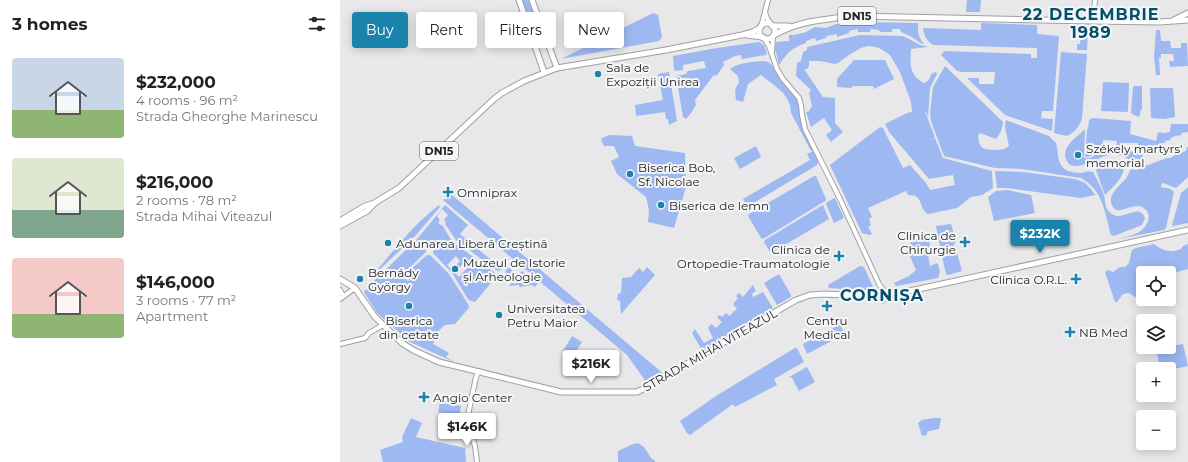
<!DOCTYPE html>
<meta charset="utf-8">
<style>
body{margin:0;font-family:Montserrat,sans-serif;background:#f6f6f6;color:#222;height:100vh;display:flex;flex-direction:column;font-size:15px;white-space:nowrap}
*{box-sizing:border-box;margin:0}
p{font-size:13px;color:#767676}
.icon{flex:none;width:22px;height:22px;fill:none;stroke:currentColor;stroke-width:2;stroke-linecap:round;stroke-linejoin:round}
.map{position:relative;flex:1;overflow:hidden}
.side{display:flex;flex-direction:column;background:#fff;width:340px}
.side>*{flex:none}
.guide{position:absolute;left:12px;top:12px;width:380px;height:36px;display:flex;gap:8px}
.fabs{position:absolute;left:796px;top:266px;display:grid;gap:8px}
.fabs a{display:grid;place-items:center;width:40px;height:40px;border-radius:4px;background:#fff;box-shadow:0 2px 10px #0003;font-size:20px}
.price{position:absolute;translate:-50% -34px;padding:0 9px;border-radius:4px;background:#fff;color:#222;font-size:13px;line-height:26px;filter:drop-shadow(0 1px 2px #0008)}
.price::after{content:'';position:absolute;left:50%;top:24px;width:12px;height:9px;margin-left:-6px;background:inherit;clip-path:polygon(0 0,100% 0,50% 100%)}
.price.on{background:#1a83ac;color:#fff}
ul{padding:0;list-style:none}
li{display:flex;align-items:center;gap:12px;height:100px;padding:0 12px}
li span{display:grid;place-items:center;flex:none;width:112px;height:80px;border-radius:4px;color:#555}
li>.icon{margin-inline-start:auto}
span .icon{width:48px;height:48px;fill:#fffc;stroke-width:1}
li b{font-size:17px}
h2{display:flex;justify-content:space-between;align-items:center;height:48px;padding:0 12px;font-size:17px}
.pill{padding:0 14px;border-radius:4px;background:#fff;box-shadow:0 2px 10px #0003;font-size:14px;line-height:36px}
.pill.on{background:#1a83ac;color:#fff}
main{display:flex;flex:1;min-height:0}
.map>svg:first-child{display:block}
.green{fill:#9eb8f1;fill-rule:evenodd}
.lines{fill:none;stroke-linecap:round;stroke-linejoin:round}
.minor-casing{stroke:#9fa0a1;stroke-width:6}
.major-casing{stroke:#9fa0a1;stroke-width:7}
.minor{stroke:#fff;stroke-width:4}
.major{stroke:#fff;stroke-width:5}
.poi-dot{fill:#1a83ac;stroke:#f5f6f7;stroke-width:1.5}
.labels{text-anchor:middle;dominant-baseline:central;stroke-width:4;stroke-linejoin:round;paint-order:stroke}
.shield{fill:#f5f6f7;stroke:#5e5f60;stroke-width:1}
.shield-label{font-size:11px;font-weight:bold;fill:#1e1e1f}
.poi-label{font-size:12px;fill:#1e1e1f;stroke:#f5f6f7;text-anchor:start}
.street-label{font-size:12px;fill:#1e1e1f;stroke:#f5f6f7}
.district-label{font-size:16px;font-weight:bold;letter-spacing:1px;fill:#03506c;stroke:#f5f6f7}
</style>
<main>
<section class="side">
<h2>3 homes<svg class="icon" aria-label="filters" viewBox="0 0 24 24"><path d="M4 7h16M4 17h16"/><circle cx="9" cy="7" r="2"/><circle cx="15" cy="17" r="2"/></svg></h2>
<ul>
<li><span style="background:linear-gradient(#c9d6e8 65%,#8fb573 0)"><svg class="icon" aria-label="home" viewBox="0 0 24 24"><path d="M3 11l9-7 9 7M6 9v11h12V9"/></svg></span><div><b>$232,000</b><p>4 rooms · 96 m²</p><p>Strada Gheorghe Marinescu</p></div></li>
<li><span style="background:linear-gradient(#dfe7d0 65%,#7fa58c 0)"><svg class="icon" aria-label="home" viewBox="0 0 24 24"><path d="M3 11l9-7 9 7M6 9v11h12V9"/></svg></span><div><b>$216,000</b><p>2 rooms · 78 m²</p><p>Strada Mihai Viteazul</p></div></li>
<li><span style="background:linear-gradient(#f6c9c9 70%,#8fb573 0)"><svg class="icon" aria-label="home" viewBox="0 0 24 24"><path d="M3 11l9-7 9 7M6 9v11h12V9"/></svg></span><div><b>$146,000</b><p>3 rooms · 77 m²</p><p>Apartment</p></div></li>
</ul>
</section>
<div class="map">
<svg width="848" height="462" viewBox="0 0 848 462">
<rect width="100%" height="100%" fill="#e8e8ea"/>
<g class="green">
<path d="M181,0h8l14,37 -7,3z"/>
<path d="M627,0h14l-1,12h-14z"/>
<path d="M313,13l5,2 4,22 -3,4 -98,18z"/>
<path d="M518,22l60,1c0,9 0,14 6,21h-2l-12,-8 -9,-4 -1,-3h-8v3h-12l-1,-2 -8,-1 -1,3h-12v-3l-9,2v2l-12,4v-3l-10,2 -1,2 -10,3 -1,-3 -9,3v2c-14,5 -18,9 -26,21h-1l-4,-15 1,-7 13,-1v-6h5l12,-3 9,-5 11,1 10,-4h12z"/>
<path d="M641,23l56,2v9l22,2 -6,75h-11l-1,7 12,1 -1,12 -47,-16 -38,-37h12v6h15l1,-12h-33l-5,-1 -16,-16 3,-4 87,3v4h6v-10l-104,-3c-6,-4 -9,-9 -10,-17l58,2z"/>
<path d="M739,27l7,1 2,3 -1,19h-10v-6h3l1,-9h-3z"/>
<path d="M816,30h4l1,11h9l1,7h10v-5h6l1,23 -18,1 -1,-6h5l-1,-7h-12v4h-2l1,17h-4l-2,-18z"/>
<path d="M520,35l42,1c9,2 15,10 24,10l1,1 -16,2c-1,15 -2,26 13,34l4,-2 4,-8 4,-1 1,2 -7,14 -2,30 -2,-7 -1,1 10,25 -3,2 3,-1 8,20 49,13 1,17 -11,7 -11,2 -14,11 -29,6c-10,-6 -4,-20 -20,-19l-2,-4 -38,17 4,9 -3,2 2,6 -3,2 4,7 -3,1 -7,-2 -32,-68 50,-38 3,1 20,40 7,-3 16,18 4,7 25,-5 -2,-10 -24,4 -40,-47 -4,-8 22,-11 5,-1 -1,-10 -11,-30 -10,-17 -9,-6 -5,-2 -8,-1 -7,2 -9,5 -14,10 -3,1 -15,-3h-11v5l-2,3h-3l19,28 12,1v25l8,9 -12,10 -5,-7 6,-5 -8,-12 -13,9 -5,-15 3,-1 3,-5 -3,-13 2,-3 -15,-14 1,-13 4,-2 2,-9 4,-2v-3z"/>
<path d="M419,42l5,3 3,8 -1,2 -24,4 -1,-4 -6,1 -12,6 1,3 -7,10 -4,1 -18,24 1,5 -5,8 -5,6 -3,-2 -7,-41 10,-2 2,-3 18,-3 -2,-7 -21,4v5l-7,1 -2,-1 -1,-14 44,-8z"/>
<path d="M721,52l26,2 -5,65c-3,8 -7,13 -15,17l-13,-3z"/>
<path d="M514,60h31l9,19 -20,10 -1,-3h-20l-2,2 -14,-1v-8z"/>
<path d="M425,61l3,1 3,2 10,16 16,19 3,6v10l14,34 -1,2h-2l-20,-38c0,-19 -17,-27 -30,-38l-13,9 -5,18 -7,-2c-1,-6 -2,-12 3,-17l-1,-7 -8,-7c10,-7 23,-7 35,-8z"/>
<path d="M605,66l58,56c-1,7 -2,11 -7,17l-16,-6 -2,2 1,8 3,5c8,2 20,4 27,-2l-4,-19 1,-7 43,16 7,7c3,10 0,22 12,28 4,1 9,2 13,2 5,-1 7,-3 12,-1 4,7 8,15 11,23 2,8 0,14 8,19 11,8 26,-12 33,4l-3,7 -28,11 -3,-1c-6,-22 -8,-45 -30,-57l-59,-9 -27,-1 -51,-12 -13,-35 -1,-8 3,-26z"/>
<path d="M329,72l8,49 -8,4 -1,-6h-2l-1,-7 -29,4 -1,-11 28,-5 -5,-26z"/>
<path d="M763,82l26,1 -1,29 -27,-1z"/>
<path d="M794,86h8v23l-1,1 -2,7 -5,-2 -3,-2 2,-26z"/>
<path d="M810,88h23l2,29 -11,2 -13,-1z"/>
<path d="M752,118l39,3 -1,13 26,7 2,-9 6,1 6,-1 1,-8h17v8l-7,1 1,2 -8,1v1l-4,1 1,2 -6,1v2h-4v3l-5,1v1l-10,1v2l-4,1 1,7c-14,6 -18,-6 -30,-5 -14,1 -28,16 -43,11 -14,-15 5,-26 15,-36l-1,29c6,0 9,0 12,-5 -3,1 -5,4 -11,4l2,-28h1l1,-9zM763,140l14,1 -1,7 3,-2 4,2 1,-5h14v13l-2,3 2,-4 -1,-3 -14,-1 -1,-3 -3,-1 -3,2h-17l-3,3 3,-4h3z"/>
<path d="M270,135l22,1 3,10 50,7 1,34 -12,41 -26,-6 1,-12 -3,-13 -29,-23 -6,-13 8,-4 -5,-11h-10l-3,-6 1,-2z"/>
<path d="M416,146l5,11 -21,12 -6,-11z"/>
<path d="M847,147h1v30l-12,11 -13,-5 -2,1 1,4c4,-1 10,1 12,4l-8,36 -2,2 -45,9c6,-2 12,-3 18,-6 10,-4 18,-19 5,-26 -10,-5 -25,11 -30,-2 -5,-11 9,-20 15,-28 1,-2 2,-5 4,-8l6,1 4,-4 7,-1 19,-7h3l5,-3 11,-4z"/>
<path d="M474,151l5,10 -2,4 -70,42 -4,-8 67,-39 -3,-6z"/>
<path d="M773,161c4,0 6,1 9,4 7,8 -11,24 -17,30l-9,-25 2,-4z"/>
<path d="M655,171l28,1 52,7 10,4 6,6 4,6 -15,3 -73,-10h-10z"/>
<path d="M474,176h2l10,23 -1,2 -62,38 -2,-1 -13,-22 1,-2z"/>
<path d="M848,187v36l-15,3 -1,-1 9,-32z"/>
<path d="M667,190l24,5 4,18 -41,8 -6,-24 8,-6z"/>
<path d="M112,195l214,181 -17,10 -22,-31 -184,-155z"/>
<path d="M494,198h1l9,20 -10,5 -8,-19v-1z"/>
<path d="M99,205l1,2 -24,28 -42,40h-1c21,-25 40,-50 66,-70z"/>
<path d="M105,205l23,20 -8,9 42,35 -3,2 -3,-1 -40,-30 -11,-16 1,-2 -2,-2 4,-5 -6,-6 -5,7 3,4 -2,3 5,3 8,14 -20,7h-2l-4,-5 -4,3 3,5 2,-1v3l-22,21v5l4,3 1,-1 -2,-6 1,-2 19,-17h3l19,19 19,30 1,3 -1,2 -13,15 -10,1 -9,8 1,3 -4,8 16,9 -3,4 8,5 -44,-20 -33,-29 -13,-21 9,-10 45,-44z"/>
<path d="M483,205l6,14 -58,34 -1,-1 -6,-10 1,-2z"/>
<path d="M611,224l5,17 -3,5 -10,2 -3,-2 -4,-20z"/>
<path d="M585,235l3,2 4,17 -4,1 2,11 7,-3 1,2 2,7 -2,6 -42,8 -2,-3 15,-7 7,-6 -7,-16 5,-2 -4,-8 1,-3z"/>
<path d="M112,243h2l40,29 2,3 -1,3 -20,24 -4,-1 -3,-2 -16,-26 2,-1 5,5 8,-9 -4,-4 -4,4 -3,-3 4,-4 -4,-5 -9,9 5,5 -1,2 -18,-19 1,-3z"/>
<path d="M814,244c8,7 17,9 27,5l2,-3 5,-2v25l-18,5 -1,-1h-26v20l-8,4 -6,-4 -6,1 -6,8h-2l-10,-30 3,-2 5,2 7,-5h5l4,-4 3,-13 4,-2z"/>
<path d="M614,250l3,3 5,18 -14,4 -2,-1 -4,-18 2,-1v-2z"/>
<path d="M520,266l4,1 9,20 -3,4 -41,-3 -1,-3z"/>
<path d="M168,267l10,8 4,-4 16,12 -3,4 -3,-2 -12,2 -1,-2 -10,1 3,-4 3,2 4,-4 -7,-6 -2,2 -5,-4z"/>
<path d="M307,267l8,8 -34,39 -1,-13 -3,-1 1,-6 3,-1 1,-15 9,-1 8,-9 4,4z"/>
<path d="M439,274l12,21v2l-14,8 -13,-22z"/>
<path d="M413,285l3,6 -4,3 1,3 10,-5 10,16 -71,42 -10,-17 3,-4 9,14 9,-5 -5,-10 3,-4 5,4 6,-6 -5,-5 3,-2 2,2 4,-4 4,3 3,-4 4,-3 -4,-5 5,-6 -2,-2 3,-3 4,4z"/>
<path d="M499,325h1l5,9 -38,20 -4,-10z"/>
<path d="M232,336l10,6 -9,15 -10,-6z"/>
<path d="M843,344l5,22 -19,4v-1h-9l-4,-20z"/>
<path d="M455,348h2l7,14 -30,17 3,6 -42,22 -2,-3 -43,31 -3,-2 -7,-12 36,-25z"/>
<path d="M467,367l8,15 -16,9 -7,-13 -3,-1z"/>
<path d="M100,401l21,5 -2,11 -7,-1 4,1 -1,6 -15,-3 2,-7 -4,-1z"/>
<path d="M71,418l11,5 -6,14 49,11 1,14h-83l-3,-12 23,-8 -1,-5z"/>
<path d="M593,418h7l1,1 -2,10c-4,1 -8,1 -12,3v3l-5,1 -4,-13 4,-3z"/>
<path d="M298,443l6,4 7,11 5,4h-38v-11l15,-7z"/>
</g>
<g class="lines">
<defs>
<g id="minor">
<path d="M425,11l1,5 5,9"/>
<path d="M753,21l2,-21"/>
<path d="M421,27l7,-27"/>
<path d="M424,38l5,8 8,23 6,10 16,19 2,7 1,10 3,14 35,70 39,85 5,7"/>
<path d="M432,52l1,-16"/>
<path d="M0,290l3,6"/>
<path d="M0,299l15,-11"/>
<path d="M0,344l25,-6 4,-5 14,-8"/>
<path d="M137,462l-2,-16 -8,-24 1,-7 8,-38 3,-6"/>
</g>
<g id="major">
<path d="M179,0l25,72"/>
<path d="M192,0l25,68"/>
<path d="M834,20l14,-7"/>
<circle cx="427" cy="31" r="8"/>
<path d="M432,26h17"/>
<path d="M406,35l17,2"/>
<path d="M434,35c24,-14 52,-16 80,-19l239,5 67,1 28,-2"/>
<path d="M0,221l25,-15 10,-3"/>
<path d="M0,226l27,-15 9,-9 23,-14 95,-89 8,-6 22,-12 33,-13 109,-18 76,-15 11,-3 7,-4"/>
<path d="M0,279l15,9 20,29 27,26 11,7 26,12 122,30h76l12,-6 147,-86 14,-5 14,-1 45,2 14,4 7,-5 6,-1 292,-64"/>
<path d="M540,299l-2,-5 3,-3h3l9,2"/>
</g>
</defs>
<use href="#minor" class="minor-casing"/>
<use href="#major" class="major-casing"/>
<use href="#minor" class="minor"/>
<use href="#major" class="major"/>
</g>
<g class="poi-dot">
<circle cx="258" cy="74" r="4"/>
<circle cx="738" cy="155" r="4"/>
<circle cx="290" cy="174" r="4"/>
<path d="M106 186h4v4h4v4h-4v4h-4v-4h-4v-4h4z"/>
<circle cx="321" cy="205" r="4"/>
<path d="M623 236h4v4h4v4h-4v4h-4v-4h-4v-4h4z"/>
<circle cx="48" cy="243" r="4"/>
<path d="M497 250h4v4h4v4h-4v4h-4v-4h-4v-4h4z"/>
<circle cx="115" cy="269" r="4"/>
<circle cx="20" cy="279" r="4"/>
<path d="M734 273h4v4h4v4h-4v4h-4v-4h-4v-4h4z"/>
<circle cx="69" cy="306" r="4"/>
<path d="M485 300h4v4h4v4h-4v4h-4v-4h-4v-4h4z"/>
<circle cx="159" cy="315" r="4"/>
<path d="M728 326h4v4h4v4h-4v4h-4v-4h-4v-4h4z"/>
<path d="M82 391h4v4h4v4h-4v4h-4v-4h-4v-4h4z"/>
</g>
<g class="labels">
<g class="shield">
<rect x="498" y="7" width="38" height="18" rx="3"/>
<rect x="80" y="142" width="38" height="18" rx="3"/>
</g>
<g class="shield-label">
<text x="517" y="16">DN15</text>
<text x="99" y="151">DN15</text>
</g>
<g class="poi-label">
<text x="266" y="67">Sala de<tspan x="266" dy="14">Expoziții Unirea</tspan></text>
<text x="746" y="148">Székely martyrs'<tspan x="746" dy="14">memorial</tspan></text>
<text x="298" y="167">Biserica Bob,<tspan x="298" dy="14">Sf. Nicolae</tspan></text>
<text x="117" y="192">Omniprax</text>
<text x="329" y="205">Biserica de lemn</text>
<text x="616" y="235" text-anchor="end">Clinica de<tspan x="616" dy="14">Chirurgie</tspan></text>
<text x="56" y="243">Adunarea Liberă Creștină</text>
<text x="490" y="249" text-anchor="end">Clinica de<tspan x="490" dy="14">Ortopedie-Traumatologie</tspan></text>
<text x="123" y="262">Muzeul de Istorie<tspan x="123" dy="14">și Arheologie</tspan></text>
<text x="28" y="272">Bernády<tspan x="28" dy="14">György</tspan></text>
<text x="727" y="279" text-anchor="end">Clinica O.R.L.</text>
<text x="167" y="308">Universitatea<tspan x="167" dy="14">Petru Maior</tspan></text>
<text x="69" y="320" text-anchor="middle">Biserica<tspan x="69" dy="14">din cetate</tspan></text>
<text x="487" y="320" text-anchor="middle">Centru<tspan x="487" dy="14">Medical</tspan></text>
<text x="739" y="332">NB Med</text>
<text x="93" y="397">Angio Center</text>
</g>
<g class="street-label">
<text transform="translate(370 350) rotate(-30)">STRADA MIHAI VITEAZUL</text>
</g>
<g class="district-label">
<text x="751" y="14">22 DECEMBRIE<tspan x="751" dy="18">1989</tspan></text>
<text x="542" y="295">CORNIȘA</text>
</g>
</g>
</svg>
<div class="fabs">
<a><svg class="icon" aria-label="locate" viewBox="0 0 24 24"><circle cx="12" cy="12" r="6"/><path d="M12 2v4M12 18v4M2 12h4M18 12h4"/></svg></a>
<a><svg class="icon" aria-label="layers" viewBox="0 0 24 24"><path d="M12 4l9 5-9 5-9-5zM3 14l9 5 9-5"/></svg></a>
<a>+</a>
<a>−</a>
</div>
<b class="price on" style="left:700px;top:254px">$232K</b>
<b class="price" style="left:251px;top:384px">$216K</b>
<b class="price" style="left:127px;top:447px">$146K</b>
<div class="guide">
<a class="pill on">Buy</a>
<a class="pill">Rent</a>
<a class="pill">Filters</a>
<a class="pill">New</a>
</div>
</div>
</main>
